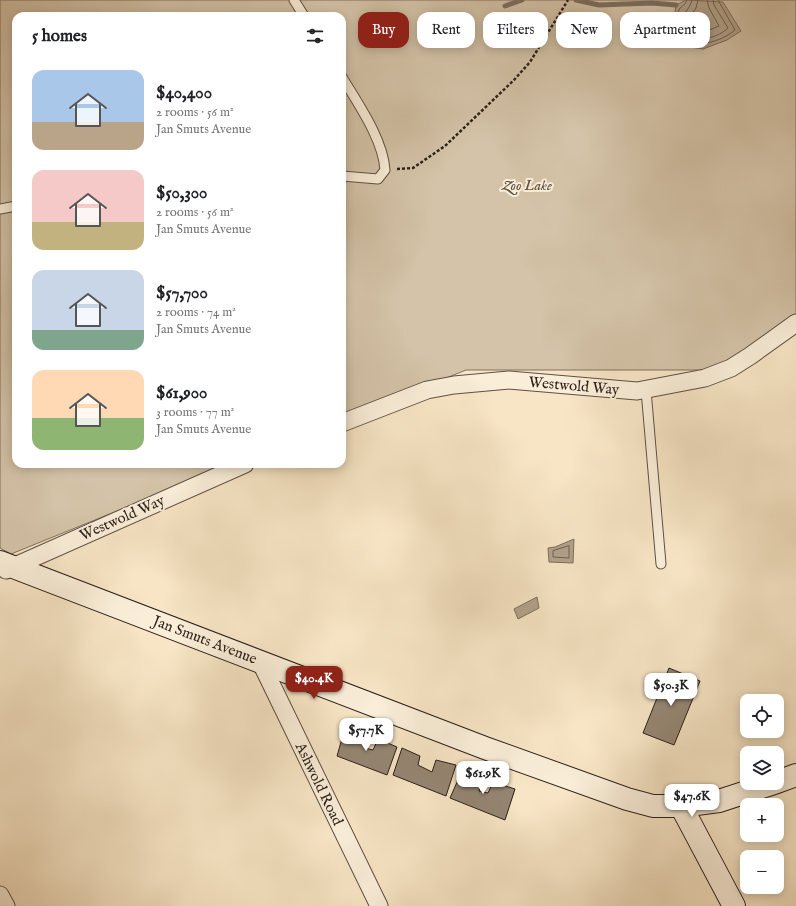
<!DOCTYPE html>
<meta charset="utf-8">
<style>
body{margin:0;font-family:"IM FELL English",serif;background:#f6f6f6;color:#202124;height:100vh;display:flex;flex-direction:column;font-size:15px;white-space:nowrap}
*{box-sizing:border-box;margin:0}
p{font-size:13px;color:#757577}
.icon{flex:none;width:22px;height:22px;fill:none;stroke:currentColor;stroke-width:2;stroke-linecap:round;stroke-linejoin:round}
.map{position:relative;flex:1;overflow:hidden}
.panel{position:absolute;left:12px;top:12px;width:334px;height:456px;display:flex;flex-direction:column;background:#fff;border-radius:12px;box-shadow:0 2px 10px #0003}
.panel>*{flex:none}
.guide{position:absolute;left:358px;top:12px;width:378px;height:36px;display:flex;gap:8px}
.controls{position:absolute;left:740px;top:694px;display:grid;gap:8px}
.controls a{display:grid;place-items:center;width:44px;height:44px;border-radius:8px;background:#fff;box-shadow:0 2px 10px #0003;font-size:20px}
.price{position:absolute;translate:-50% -34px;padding:0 9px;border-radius:8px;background:#fff;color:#222;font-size:13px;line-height:26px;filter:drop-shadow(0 1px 2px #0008)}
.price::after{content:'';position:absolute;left:50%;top:24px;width:12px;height:9px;margin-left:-6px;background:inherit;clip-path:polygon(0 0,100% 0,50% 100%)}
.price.selected{background:#8f2418;color:#fff}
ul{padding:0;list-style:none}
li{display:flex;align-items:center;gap:12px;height:100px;padding:0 20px}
li span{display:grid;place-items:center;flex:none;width:112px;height:80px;border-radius:12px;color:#555}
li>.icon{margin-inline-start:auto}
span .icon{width:48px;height:48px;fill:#fffc;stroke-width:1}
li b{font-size:17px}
h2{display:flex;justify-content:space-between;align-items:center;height:48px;padding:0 20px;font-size:17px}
.pill{padding:0 14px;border-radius:12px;background:#fff;box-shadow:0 2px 10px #0003;font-size:14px;line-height:36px}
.pill.selected{background:#8f2418;color:#fff}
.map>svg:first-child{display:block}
.green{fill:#d4c3a8;stroke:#807161}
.water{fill:#b2a28b;stroke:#7c6e5e}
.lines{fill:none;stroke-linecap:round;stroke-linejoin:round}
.shore{stroke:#6e6052;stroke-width:1}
.stream{stroke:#7c6e5e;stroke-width:5}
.building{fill:#958673;stroke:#2b1f1a}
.lane-casing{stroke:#5e5045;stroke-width:11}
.street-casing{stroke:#5e5045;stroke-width:19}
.secondary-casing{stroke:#2b1f1a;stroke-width:24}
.path{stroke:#2b1f1a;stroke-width:2.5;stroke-dasharray:3 2;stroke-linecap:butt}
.lane{stroke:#faeed9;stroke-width:9}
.street{stroke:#faeed9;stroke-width:17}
.secondary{stroke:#faeed9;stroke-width:22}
.labels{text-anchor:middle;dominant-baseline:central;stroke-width:4;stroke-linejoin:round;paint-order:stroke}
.park-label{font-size:15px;font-style:italic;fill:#5e5045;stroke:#faeed9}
.street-label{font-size:15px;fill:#2b1f1a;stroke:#faeed9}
</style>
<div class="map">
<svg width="796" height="906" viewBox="0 0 796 906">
<rect width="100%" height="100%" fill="#f7e5c5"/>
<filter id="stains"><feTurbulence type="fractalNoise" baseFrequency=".005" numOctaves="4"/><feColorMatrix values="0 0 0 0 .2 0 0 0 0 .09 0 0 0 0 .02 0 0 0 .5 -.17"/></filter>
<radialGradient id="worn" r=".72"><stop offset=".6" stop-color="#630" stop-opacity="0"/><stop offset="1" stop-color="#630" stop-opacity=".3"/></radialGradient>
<path class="green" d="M0,0h796v317l-70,53h-260l-124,50v-404h-326v448h217l-222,90 -11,-6z"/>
<g class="water">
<path d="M686,0l37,2 18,29 -14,9 -24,9 -30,-5 3,-14 -6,-13 5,-5 1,-7z"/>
<path d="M574,539l-1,24 -24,-1 -1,-14 7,-1z"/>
<path d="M537,597l2,11 -21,11 -4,-10z"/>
</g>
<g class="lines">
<g class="shore">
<path d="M687,0l-2,4 -5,4 -5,10 5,11 -1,10c16,10 42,3 56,-9l-17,-30"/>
<path d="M692,0c-1,6 -8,14 -11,19l4,9 -1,7c12,8 34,3 44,-7l-14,-23 -1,-5"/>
<path d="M698,0l-2,8 -8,12 3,11 11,2 17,-7 -10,-18 -2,-8"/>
<path d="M569,546v12l-16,-1v-6z"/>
</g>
<g class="stream">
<path d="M576,0l23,5 53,-2 24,2"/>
<path d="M505,6l17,-6"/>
</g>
</g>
<g class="building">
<path d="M669,668l31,13 -26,64 -31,-12z"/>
<path d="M345,728l25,9 -5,11 8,2 5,-11 19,8 -10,28 -50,-19z"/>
<path d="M402,748l18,8 -2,9 14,7 4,-12 20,5 -10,31 -53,-21z"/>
<path d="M462,771l22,6 -5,14 9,2 5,-11 22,7 -10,31 -55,-22z"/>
</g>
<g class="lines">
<defs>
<g id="lane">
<path d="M294,0l10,16"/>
<path d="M342,77c16,27 41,62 43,93l-7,9 -36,-3"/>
<path d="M0,209l16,-3"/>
<path d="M646,390l15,174"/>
</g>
<g id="street">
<path d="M342,423l85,-33 27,-5 55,-5 128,11 68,-13 26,-10 19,-12 46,-33"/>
<path d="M6,570l239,-106"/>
<path d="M260,661l119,245"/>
<path d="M0,895l6,11"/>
</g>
<g id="secondary">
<path d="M0,562l485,186 142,51 26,7h28l38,-5 55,-18"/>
<path d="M777,782l19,-7"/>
<path d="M681,806l53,100"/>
</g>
</defs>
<use href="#lane" class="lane-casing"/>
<use href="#street" class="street-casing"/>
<use href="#secondary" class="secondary-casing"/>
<path class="path" d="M397,169l16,-1 32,-22 69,-66 16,-18 38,-62"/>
<use href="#lane" class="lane"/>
<use href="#street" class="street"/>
<use href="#secondary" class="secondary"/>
</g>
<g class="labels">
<g class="park-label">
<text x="527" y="185">Zoo Lake</text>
</g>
<g class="street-label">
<text transform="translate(574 386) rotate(5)">Westwold Way</text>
<text transform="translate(122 518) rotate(-24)">Westwold Way</text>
<text transform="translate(205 640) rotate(21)">Jan Smuts Avenue</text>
<text transform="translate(319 784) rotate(64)">Ashwold Road</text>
</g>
</g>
<rect width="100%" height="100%" filter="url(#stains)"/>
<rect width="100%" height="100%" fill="url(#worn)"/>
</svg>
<div class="controls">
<a><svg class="icon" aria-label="locate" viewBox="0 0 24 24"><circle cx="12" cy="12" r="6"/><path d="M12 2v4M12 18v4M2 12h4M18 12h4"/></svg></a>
<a><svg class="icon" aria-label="layers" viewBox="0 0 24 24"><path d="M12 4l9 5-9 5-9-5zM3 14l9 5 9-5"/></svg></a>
<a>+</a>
<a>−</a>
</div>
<b class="price selected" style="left:314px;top:700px">$40.4K</b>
<b class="price" style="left:671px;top:707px">$50.3K</b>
<b class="price" style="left:366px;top:752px">$57.7K</b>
<b class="price" style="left:483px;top:795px">$61.9K</b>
<b class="price" style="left:692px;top:818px">$47.6K</b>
<div class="guide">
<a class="pill selected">Buy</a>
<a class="pill">Rent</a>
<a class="pill">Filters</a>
<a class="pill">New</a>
<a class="pill">Apartment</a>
</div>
<section class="panel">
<h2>5 homes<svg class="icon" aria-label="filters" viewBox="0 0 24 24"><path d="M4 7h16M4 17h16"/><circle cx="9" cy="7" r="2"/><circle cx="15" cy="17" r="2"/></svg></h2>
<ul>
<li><span style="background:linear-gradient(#a9c7e8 65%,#b9a48a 0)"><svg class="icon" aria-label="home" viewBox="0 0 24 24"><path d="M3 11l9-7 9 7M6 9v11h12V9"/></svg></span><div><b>$40,400</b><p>2 rooms · 56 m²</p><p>Jan Smuts Avenue</p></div></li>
<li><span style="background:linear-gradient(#f6c9c9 65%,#c2b280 0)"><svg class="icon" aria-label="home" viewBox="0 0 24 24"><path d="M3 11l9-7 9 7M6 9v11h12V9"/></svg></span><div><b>$50,300</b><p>2 rooms · 56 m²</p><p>Jan Smuts Avenue</p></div></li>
<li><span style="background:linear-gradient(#c9d6e8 75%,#7fa58c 0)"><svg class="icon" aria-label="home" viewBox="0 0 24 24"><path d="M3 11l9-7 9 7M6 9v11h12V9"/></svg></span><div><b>$57,700</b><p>2 rooms · 74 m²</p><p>Jan Smuts Avenue</p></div></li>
<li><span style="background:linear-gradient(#ffd9b3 60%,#8fb573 0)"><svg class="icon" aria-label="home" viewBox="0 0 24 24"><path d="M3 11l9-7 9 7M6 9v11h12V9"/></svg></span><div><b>$61,900</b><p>3 rooms · 77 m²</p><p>Jan Smuts Avenue</p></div></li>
</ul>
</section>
</div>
